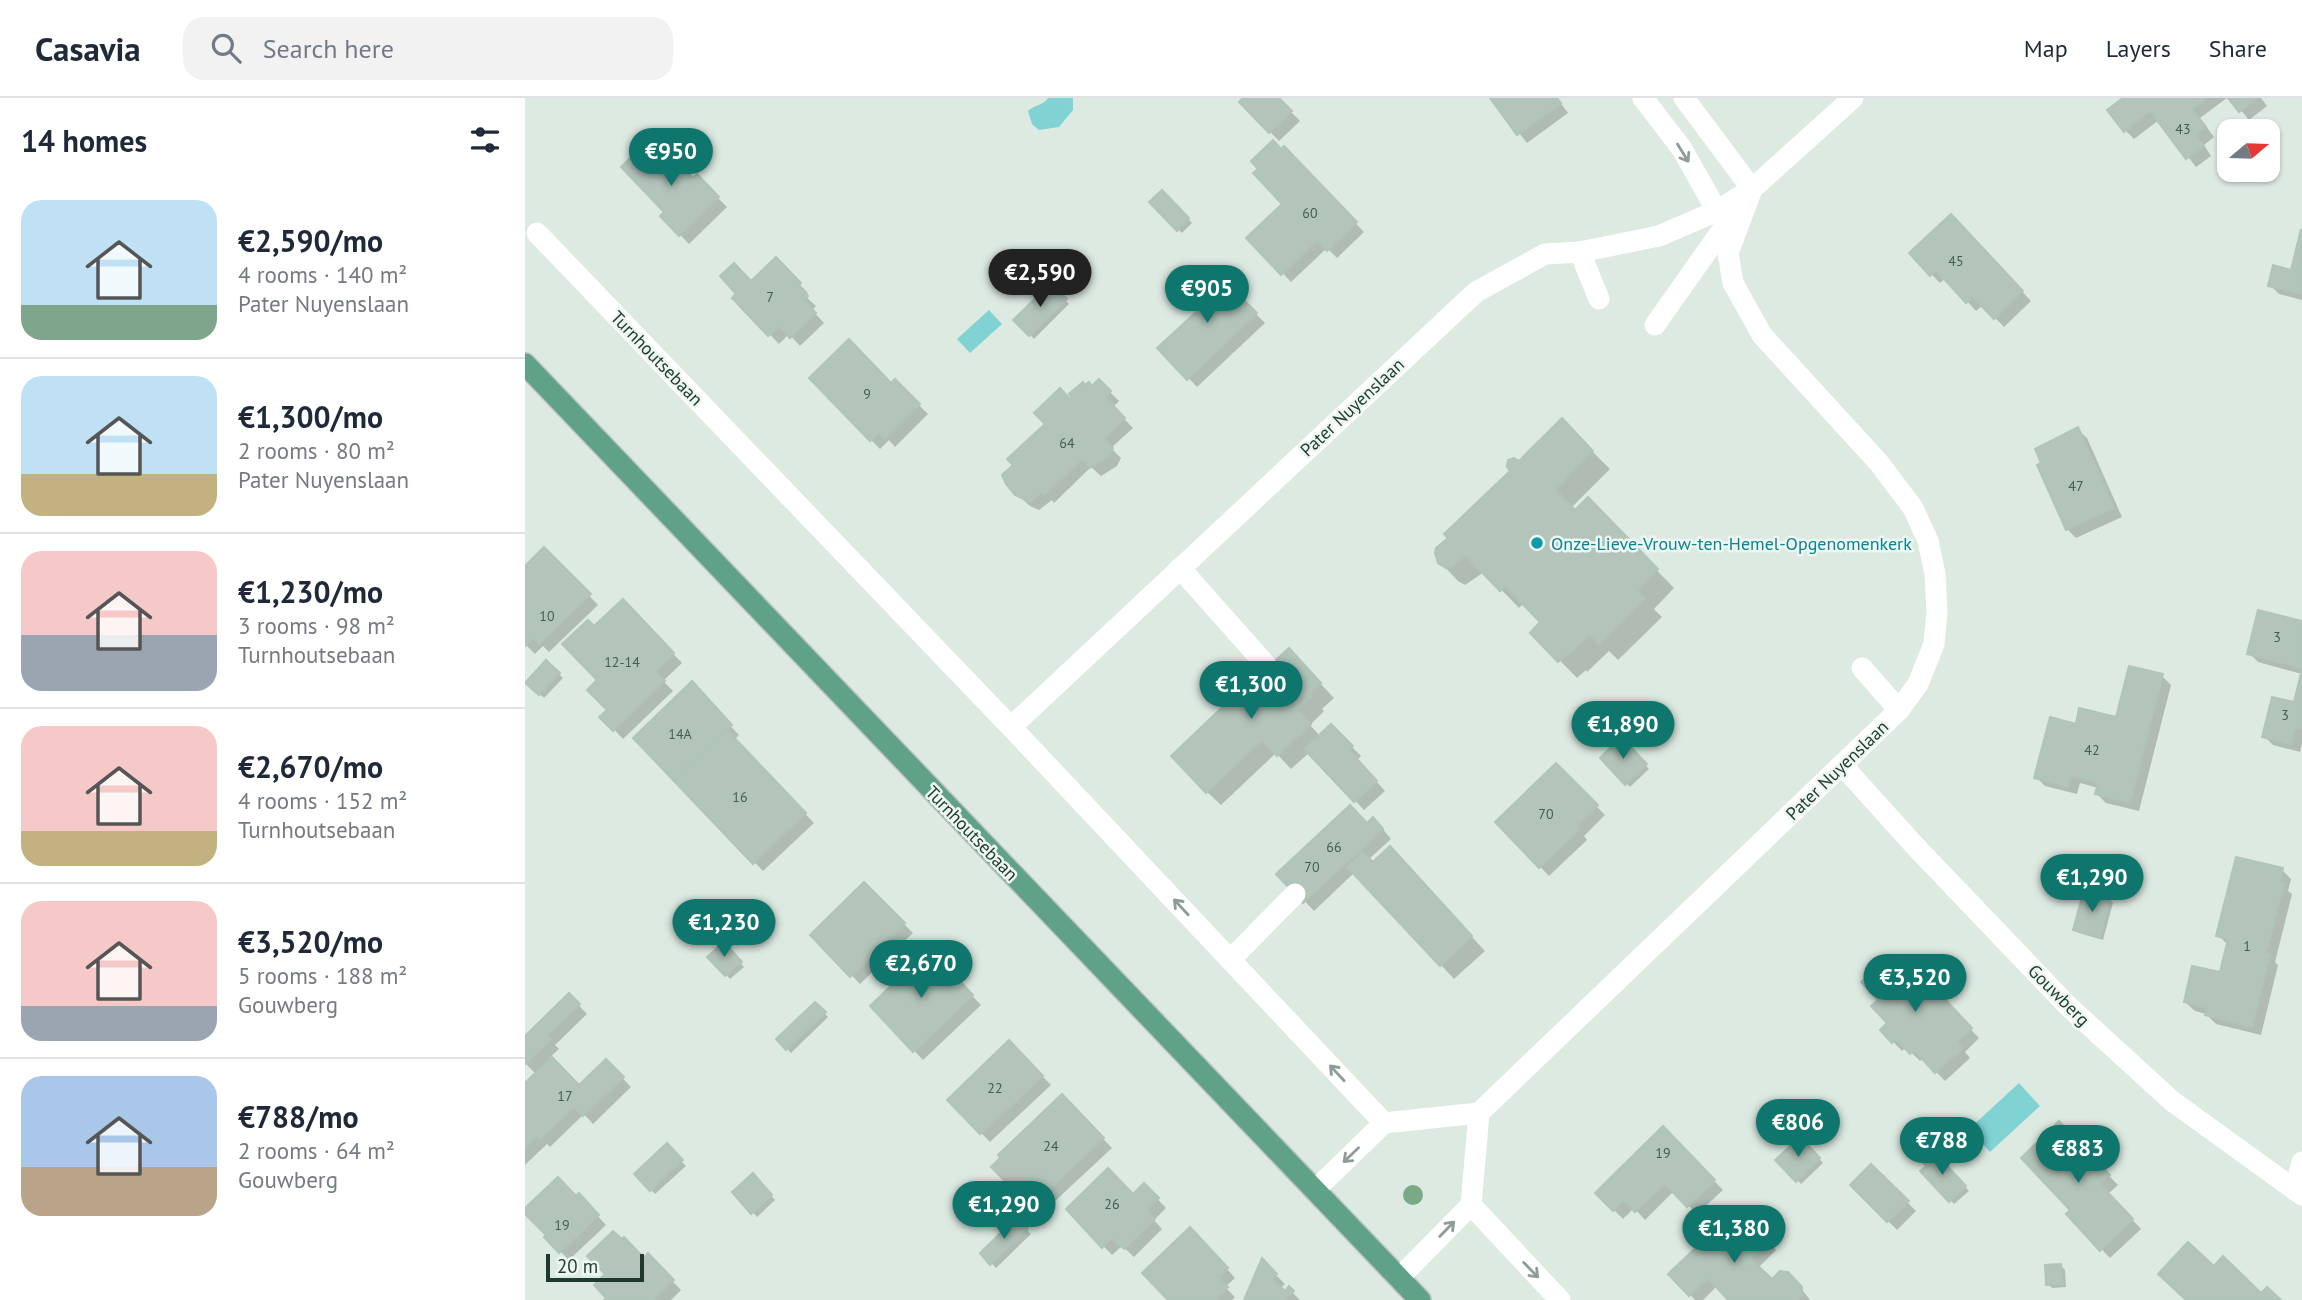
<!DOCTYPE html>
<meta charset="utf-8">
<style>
body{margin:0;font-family:"PT Sans",sans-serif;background:#f2f2f3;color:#1f2937;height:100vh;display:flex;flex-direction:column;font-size:26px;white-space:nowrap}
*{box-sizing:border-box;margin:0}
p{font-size:23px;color:#747a83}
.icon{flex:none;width:38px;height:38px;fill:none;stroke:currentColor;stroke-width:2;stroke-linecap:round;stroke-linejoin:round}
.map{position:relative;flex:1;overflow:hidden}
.details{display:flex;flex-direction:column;background:#fff;width:525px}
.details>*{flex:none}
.needle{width:46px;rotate:71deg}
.tools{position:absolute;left:1692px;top:21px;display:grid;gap:14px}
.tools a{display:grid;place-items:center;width:63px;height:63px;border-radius:14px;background:#fff;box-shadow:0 2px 5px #0004;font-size:35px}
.scale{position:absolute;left:21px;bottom:18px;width:98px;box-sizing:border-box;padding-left:7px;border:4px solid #1e3a2e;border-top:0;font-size:19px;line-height:24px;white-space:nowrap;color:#1e3a2e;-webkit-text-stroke:5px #eef7f1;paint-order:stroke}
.price{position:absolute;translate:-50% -60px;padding:0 16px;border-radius:24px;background:#0f766e;color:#fff;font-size:23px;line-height:46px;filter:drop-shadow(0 2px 4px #0008)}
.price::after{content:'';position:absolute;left:50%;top:42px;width:21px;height:16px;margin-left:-10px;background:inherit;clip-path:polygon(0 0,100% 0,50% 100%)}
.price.current{background:#222;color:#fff}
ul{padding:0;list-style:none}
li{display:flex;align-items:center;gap:21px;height:175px;padding:0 21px}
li+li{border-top:2px solid #e0e1e3}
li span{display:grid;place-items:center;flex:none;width:196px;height:140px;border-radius:21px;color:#555}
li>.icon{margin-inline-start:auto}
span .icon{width:84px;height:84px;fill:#fffc;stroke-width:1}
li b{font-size:30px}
h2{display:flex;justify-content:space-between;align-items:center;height:84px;padding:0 21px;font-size:30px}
header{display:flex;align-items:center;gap:42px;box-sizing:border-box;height:98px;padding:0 35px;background:#fff;border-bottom:2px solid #e0e1e3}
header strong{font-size:33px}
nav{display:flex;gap:38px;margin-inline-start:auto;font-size:24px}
.search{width:490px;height:63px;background:#f2f2f3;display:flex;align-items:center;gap:18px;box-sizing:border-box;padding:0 24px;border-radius:21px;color:#747a83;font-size:26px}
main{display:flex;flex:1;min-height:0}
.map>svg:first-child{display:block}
.water{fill:#81d3d3}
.shadow{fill:#0003}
.building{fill:#b3c5bb;stroke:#b0c4b8;stroke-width:2}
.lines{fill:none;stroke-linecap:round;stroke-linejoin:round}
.major-casing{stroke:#bcc4c0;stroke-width:24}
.minor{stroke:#fff;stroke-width:21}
.major{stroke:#5fa287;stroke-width:21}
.tree{fill:#79a985}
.oneway{stroke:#8e9c96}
.culture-dot{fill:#0f9aa8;stroke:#eef7f1;stroke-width:2.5}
.labels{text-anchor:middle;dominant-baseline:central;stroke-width:5;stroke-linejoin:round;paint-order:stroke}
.number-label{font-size:14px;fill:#435d51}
.street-label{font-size:18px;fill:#1e3a2e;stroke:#eef7f1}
.culture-label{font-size:18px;fill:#0d838f;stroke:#eef7f1;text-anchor:start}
</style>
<header>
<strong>Casavia</strong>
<div class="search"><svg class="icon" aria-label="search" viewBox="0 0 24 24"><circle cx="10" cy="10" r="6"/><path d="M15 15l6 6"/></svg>Search here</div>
<nav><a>Map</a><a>Layers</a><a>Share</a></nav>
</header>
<main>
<section class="details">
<h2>14 homes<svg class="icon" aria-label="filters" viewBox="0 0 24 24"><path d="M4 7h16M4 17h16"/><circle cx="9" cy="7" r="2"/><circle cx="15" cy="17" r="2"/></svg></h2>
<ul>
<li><span style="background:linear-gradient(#bfe0f5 75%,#7fa58c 0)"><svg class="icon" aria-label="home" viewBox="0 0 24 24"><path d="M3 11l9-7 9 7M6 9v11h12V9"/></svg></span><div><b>€2,590/mo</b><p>4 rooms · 140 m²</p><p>Pater Nuyenslaan</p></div></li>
<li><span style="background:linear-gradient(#bfe0f5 70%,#c2b280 0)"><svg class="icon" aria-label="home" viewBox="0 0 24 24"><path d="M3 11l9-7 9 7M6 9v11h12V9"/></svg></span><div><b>€1,300/mo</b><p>2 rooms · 80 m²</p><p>Pater Nuyenslaan</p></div></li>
<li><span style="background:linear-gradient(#f6c9c9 60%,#9aa5b1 0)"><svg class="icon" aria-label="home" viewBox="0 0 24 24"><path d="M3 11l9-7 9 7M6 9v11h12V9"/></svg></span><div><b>€1,230/mo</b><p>3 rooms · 98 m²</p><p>Turnhoutsebaan</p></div></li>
<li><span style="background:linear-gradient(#f6c9c9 75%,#c2b280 0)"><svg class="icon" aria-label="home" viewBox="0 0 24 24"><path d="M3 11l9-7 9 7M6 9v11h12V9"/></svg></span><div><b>€2,670/mo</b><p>4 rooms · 152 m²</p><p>Turnhoutsebaan</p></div></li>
<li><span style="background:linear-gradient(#f6c9c9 75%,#9aa5b1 0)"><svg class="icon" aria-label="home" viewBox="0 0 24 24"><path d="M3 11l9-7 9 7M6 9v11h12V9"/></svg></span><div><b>€3,520/mo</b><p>5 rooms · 188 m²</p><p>Gouwberg</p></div></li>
<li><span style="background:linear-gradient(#a9c7e8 65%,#b9a48a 0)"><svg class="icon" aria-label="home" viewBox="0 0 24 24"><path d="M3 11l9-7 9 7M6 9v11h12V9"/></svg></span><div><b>€788/mo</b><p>2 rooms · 64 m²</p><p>Gouwberg</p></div></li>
</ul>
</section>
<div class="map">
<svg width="1777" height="1202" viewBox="0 0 1777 1202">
<rect width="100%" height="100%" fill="#ddeae2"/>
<g class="water">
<path d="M523,0h25v12l-14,17 -20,3 -7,-6 -4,-13c6,-6 16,-6 20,-13z"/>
<path d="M464,212l13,14 -32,29 -13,-14z"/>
<path d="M1494,985l21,23 -50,46 -21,-23z"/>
</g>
<g class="shadow">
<path d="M720,0h32l23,23 -21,20 -38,-39z"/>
<path d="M967,0h65l11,15 -41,30z"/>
<path d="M1601,0h101l-27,20 14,19 -10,8 7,11 -15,11 -37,-47 -25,19 -9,-9z"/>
<path d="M1706,0h30l6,8 -18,14z"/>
<path d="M759,50l80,84 -27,26 -10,-10 -36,34 -42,-44 36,-34 -4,-53z"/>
<path d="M172,79l30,30 -38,37 -27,-28z"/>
<path d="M637,94l30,31 -10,10 -30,-30z"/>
<path d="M1435,127l71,76 -27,26 -21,-22 -7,6 -30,-33 -6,5 -29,-30z"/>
<path d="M1777,135v67l-23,-6 -9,-9 23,-13z"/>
<path d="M251,162l32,33 -3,3 11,10 -4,4 12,13 -24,23 -11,-12 -10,10 -45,-46z"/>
<path d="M684,170l56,55 -68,64 -37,-39 50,-46z"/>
<path d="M526,187l18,19 -35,35 -18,-19z"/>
<path d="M286,280l81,7 3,-3 33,32 -33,33 -6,-7 -9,9z"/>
<path d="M574,283l20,20 -6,6 20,21 -22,20 10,10 -4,8 -16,10 -10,-9 -37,36 -2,-3 -13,10 -9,-4 -9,-8 50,-97z"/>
<path d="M1037,323l48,48 -39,39 4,4 13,-12 86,88 -20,21 8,8 -44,43 -9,-9 -22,21 -1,-2 -9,8 -44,-45 10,-11 -19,-19 -5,5 -35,-36 -19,13 -7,-4 -18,-19 79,-98z"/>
<path d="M1553,332l9,8 35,79 -46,21 -9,-9 -24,-65z"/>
<path d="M19,451l54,56 -49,47 -6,-6 -8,8 -10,-10v-76z"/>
<path d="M98,503l59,62 -19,18 10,10 -50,48 -21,-22 7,-7 -9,-30 -6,-52z"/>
<path d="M1777,525v51l-44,-12 -9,-9z"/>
<path d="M21,564l17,16 -19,20 -16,-15z"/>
<path d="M777,566l32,34 -12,11 2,2 -14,14 10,11 11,-10 30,30 -4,4 28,31 -21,19 -54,-58 -19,17 -15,-16 -55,52 -14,-13z"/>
<path d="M1637,578l9,9 -32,126 -33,-8 -9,-9 1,-6 -18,-5 -3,11 -32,-8 -9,-9 81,-58z"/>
<path d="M1777,578v67l-2,9 -27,-7 -9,-9 31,-32z"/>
<path d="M166,586l48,51 -5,5 80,83 -51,48 -128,-133z"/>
<path d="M1096,642l28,29 -19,18 -28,-29z"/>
<path d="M1031,667l49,50 -21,21 3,4 -38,36 -52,-54z"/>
<path d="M842,727l15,3 9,11 -22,20 4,5 30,-2 82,89 -31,28 -99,-107 -41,39 -35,-37z"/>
<path d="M1757,772l9,9 -3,12 4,3 -17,68 3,3 -17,70 -45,-11 -10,-10 -11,-3 -10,-9 36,-27 6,-31 -9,-9z"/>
<path d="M339,786l49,49 -53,51 -47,-49z"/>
<path d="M1584,801l4,4 -10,37 -24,-7 -4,-4z"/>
<path d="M199,846l20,23 -14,12 -20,-22z"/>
<path d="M404,853l52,54 -58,55 -51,-54z"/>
<path d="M1382,877l15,3 57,60 -14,14 5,6 -25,23 -22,-23 -3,3 -14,-14 -4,4 -20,-21 7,-7z"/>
<path d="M44,897l18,19 -32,31 4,4 -9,8 29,30 27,-26 25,26 -38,37 -9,-10 -34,33 -3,-3 -22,21v-80l11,-11 -11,-11v-25z"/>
<path d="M290,906l13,13 -37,36 -13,-14z"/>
<path d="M484,944l42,43 -61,57 -41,-42z"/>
<path d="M537,998l50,52 -72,67 -46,-48z"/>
<path d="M1534,1026l59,61 -10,9 33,35 -31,29 -42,-44 5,-4z"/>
<path d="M1138,1031l60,61 -26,24 -23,-23 -29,29 -11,-12 -11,11 -26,-26z"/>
<path d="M1275,1041l23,24 -22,21 -23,-24z"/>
<path d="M142,1048l19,20 -31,28 -18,-20z"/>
<path d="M1412,1059l32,34 -15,13 -31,-33z"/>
<path d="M1346,1068l45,45 -19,19 -45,-45z"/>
<path d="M228,1077l22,25 -18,17 -23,-25z"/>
<path d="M619,1087l22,23 -12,12 8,9 -28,28 -12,-11 -10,9 -44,-46 65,-13z"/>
<path d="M54,1098l27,29 -37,35 -23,-23 3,-1 -24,-25 51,-12z"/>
<path d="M1213,1113l38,39 -18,18 14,14 25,1 13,17h-80l-13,-14 -14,14h-8l-24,-26z"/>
<path d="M492,1122l14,14 -35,34 -14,-15z"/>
<path d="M674,1140l36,40 -10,9 10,10 -3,3h-62z"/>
<path d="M123,1158l33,34 -10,10h-65l1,-26 37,-14z"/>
<path d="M737,1163l23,23 -5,5 5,4 4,-4 11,11h-54z"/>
<path d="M1536,1168l4,4 1,17 -14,1 -4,-4z"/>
</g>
<g class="building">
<path d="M718,0h36l13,13 -23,22 -30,-31z"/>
<path d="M965,0h67l4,5 -44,32z"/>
<path d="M1598,0h83l-14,11 14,18 -10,8 8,11 -18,13 -36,-48 -26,21 -17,-22z"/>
<path d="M1703,0h29l-18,14z"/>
<path d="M748,42l8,9 3,-3 73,76 -30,29 -10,-11 -36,35 -35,-37 36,-34 -29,-31 5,-4 -7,-8z"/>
<path d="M135,46l33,34 4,-4 22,23 -40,39 -19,-20 4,-4 -43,-45 12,-12 8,9z"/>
<path d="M637,92l27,28 -12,13 -28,-29z"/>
<path d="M1426,116l72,77 -29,28 -21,-22 -7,6 -30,-33 -6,6 -21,-23z"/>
<path d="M1776,131l1,65 -34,-8 5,-21 18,5z"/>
<path d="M251,159l25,26 -3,3 10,10 -4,4 12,13 -26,25 -11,-12 -11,10 -36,-38 4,-4 -16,-18 14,-13 17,18z"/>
<path d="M684,168l48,47 -70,67 -30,-32 50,-46 -17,-18z"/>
<path d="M526,185l16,16 -38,37 -16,-16z"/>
<path d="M324,241l42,44 4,-4 25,25 -35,35 -6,-6 -9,8 -61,-63z"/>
<path d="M574,281l12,12 -6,6 20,21 -21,20 9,10 -5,9 -18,11 -8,-9 -38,36 -2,-3 -12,10 -15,-7 -9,-11 -4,-9 11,-10 -6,-6 38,-35 -11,-11 26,-25 10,11 2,-1 -3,-4 14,-12 2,3 4,-3 3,4z"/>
<path d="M1037,320l31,33 -38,38 20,21 13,-13 70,72 -21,21 8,8 -46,46 -9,-10 -22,21 -1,-1 -9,8 -28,-29 10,-11 -35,-36 -5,5 -35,-36 -14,12 -5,1 -8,-5 -3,-10 1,-5 12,-10 -4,-4 66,-63 -3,-4 1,-7 6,-2 5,3z"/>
<path d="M1553,329l36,81 -48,22 -29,-65 4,-2 -6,-14z"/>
<path d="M19,449l47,47 -52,50 -6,-6 -8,8v-80z"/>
<path d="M98,501l51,54 -19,18 10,10 -52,50 -14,-14 8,-7 -20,-20 10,-10 -35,-36 26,-24 6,6z"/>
<path d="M1733,512l44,11v47l-55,-14z"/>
<path d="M764,550l32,35 -11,11 2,3 -15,13 14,14 -34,32 -15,-16 -56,53 -35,-37 102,-97 2,2z"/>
<path d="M21,562l14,13 -21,22 -14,-12z"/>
<path d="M1604,568l34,8 -33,129 -35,-9 3,-11 -27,-8 -3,12 -34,-9 16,-61 26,7 3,-16 37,9z"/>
<path d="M1777,571v60l-7,-2 -4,17 -29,-7 10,-40 22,5z"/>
<path d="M167,583l40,44 -59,55 -40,-42z"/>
<path d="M806,626l22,22 -4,4 28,31 -23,21 -50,-53z"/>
<path d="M202,632l79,83 -53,51 -80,-84z"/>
<path d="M1096,639l26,27 -22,21 -25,-27z"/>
<path d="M1031,665l42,42 -22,21 3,4 -40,38 -44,-46z"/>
<path d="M825,707l17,18 6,-6 10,12 -80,74 -27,-29z"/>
<path d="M865,748l82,90 -32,30 -93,-99 16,-15 10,10z"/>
<path d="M1711,759l47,11 -3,14 4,1 -18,71h4l-18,73 -47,-12 2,-7 -23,-6 8,-36 28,6 8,-33 -12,-3z"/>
<path d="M339,784l41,41 -55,54 -40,-42z"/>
<path d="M1559,792l26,8 -10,39 -27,-7z"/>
<path d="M199,844l18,20 -17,14 -18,-19z"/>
<path d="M404,851l44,46 -60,57 -43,-46z"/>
<path d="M1364,857l17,18 8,-7 16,19 -7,6 9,10 8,-7 32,34 -15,14 6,6 -28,25 -21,-23 -4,4 -14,-15 -4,4 -12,-13 7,-7 -16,-17 7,-6 -17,-18 13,-12 -1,-2z"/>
<path d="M44,895l11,11 -33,31 4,4 -26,25v-28z"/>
<path d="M290,904l11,10 -40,38 -10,-11z"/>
<path d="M484,942l34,36 -63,58 -33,-34z"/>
<path d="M27,959l27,28 27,-26 18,18 -41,39 -9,-9 -34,32 -3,-3 -12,12v-65z"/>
<path d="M537,996l42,44 -74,69 -39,-40 9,-9 -2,-3z"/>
<path d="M1534,1023l51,54 -10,9 33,35 -33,32 -34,-37 4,-4 -49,-52z"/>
<path d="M1138,1028l52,54 -28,27 -22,-23 -30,28 -11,-12 -11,11 -18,-18z"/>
<path d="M1275,1039l20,21 -24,24 -21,-22z"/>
<path d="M142,1045l16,17 -33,31 -16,-17z"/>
<path d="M1402,1056l5,5 5,-4 29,31 -17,16 -29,-31 6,-5 -5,-6z"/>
<path d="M1346,1066l38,37 -22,21 -37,-37z"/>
<path d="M583,1070l25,26 11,-11 15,15 -13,12 9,9 -31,30 -12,-11 -10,10 -36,-39z"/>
<path d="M228,1075l19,22 -21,19 -19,-22z"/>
<path d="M33,1079l18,19 3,-3 20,22 -40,38 -15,-16 2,-2 -21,-21v-6z"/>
<path d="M1213,1110l31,32 -19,18 22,21 8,-8 8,1 14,15v8l-5,5h-69l-20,-22 -19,18 -21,-22z"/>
<path d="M492,1119l11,12 -38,36 -10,-12z"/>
<path d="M665,1129l38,41 -10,9 10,10 -14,13h-46l-26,-27z"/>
<path d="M88,1133l9,8 2,-2 20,21 4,-5 26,27 -21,20h-49l2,-2 -12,-13 11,-11 -18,-18z"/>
<path d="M1663,1144l26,24 9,-10 38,37 6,-6 14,13h-95l-28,-26z"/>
<path d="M737,1160l15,16 -5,5 13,12 4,-5 5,5 -10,9h-40z"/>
<path d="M1536,1166l2,20 -17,1 -1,-20z"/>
</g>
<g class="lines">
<defs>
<path id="major" d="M0,266l895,936"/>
</defs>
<use href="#major" class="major-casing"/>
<g class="minor">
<path d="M1118,0l39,51 35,62"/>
<path d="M1159,0l68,91"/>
<path d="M12,135l474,494 373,396"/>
<path d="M1055,154l19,47"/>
<path d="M1130,227l79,-112"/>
<path d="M655,470l86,97"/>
<path d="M1337,570l37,42"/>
<path d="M486,629l465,-435 69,-38 35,-2 79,-16 58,-25 35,-22 101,-91"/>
<path d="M1317,667l73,81 153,160 104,95 130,94"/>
<path d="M705,862l65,-66"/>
<path d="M790,1092l69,-67 95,-10"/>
<path d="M1770,1092l7,-28"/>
<path d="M946,1107l89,95"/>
<path d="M874,1180l72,-73 8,-92 420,-403 19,-26 16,-40 3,-32 -2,-38 -7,-33 -15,-33 -34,-45 -117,-128 -29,-52 -5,-30 24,-64"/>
</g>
<use href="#major" class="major"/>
</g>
<circle class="tree" cx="888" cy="1097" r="10"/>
<defs><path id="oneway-shaft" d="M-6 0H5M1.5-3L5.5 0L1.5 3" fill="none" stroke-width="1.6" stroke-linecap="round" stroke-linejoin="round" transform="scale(1.75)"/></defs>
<g class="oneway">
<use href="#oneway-shaft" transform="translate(1158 55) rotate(58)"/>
<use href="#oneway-shaft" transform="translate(656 809) rotate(-133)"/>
<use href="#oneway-shaft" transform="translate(812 975) rotate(-133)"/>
<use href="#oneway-shaft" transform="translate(826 1057) rotate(136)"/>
<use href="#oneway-shaft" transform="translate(922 1131) rotate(-46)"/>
<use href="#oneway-shaft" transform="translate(1006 1172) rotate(46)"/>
</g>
<circle class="culture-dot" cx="1012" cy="445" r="7"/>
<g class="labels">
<g class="number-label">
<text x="1658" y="31">43</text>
<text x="785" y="115">60</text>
<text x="1431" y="163">45</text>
<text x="245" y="199">7</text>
<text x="342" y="296">9</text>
<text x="542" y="345">64</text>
<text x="1551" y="388">47</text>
<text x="22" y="518">10</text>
<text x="1752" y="539">3</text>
<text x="97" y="564">12-14</text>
<text x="1760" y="617">3</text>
<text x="155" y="636">14A</text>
<text x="1567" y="652">42</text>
<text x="215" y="699">16</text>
<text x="1021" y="716">70</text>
<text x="809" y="749">66</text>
<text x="787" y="769">70</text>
<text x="1722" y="848">1</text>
<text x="470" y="990">22</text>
<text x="40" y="998">17</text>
<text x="526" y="1048">24</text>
<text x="1138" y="1055">19</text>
<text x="587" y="1106">26</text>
<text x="37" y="1127">19</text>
</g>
<g class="street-label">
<text transform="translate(132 260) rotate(46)">Turnhoutsebaan</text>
<text transform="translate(827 309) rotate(-43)">Pater Nuyenslaan</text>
<text transform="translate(1312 672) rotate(-44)">Pater Nuyenslaan</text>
<text transform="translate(447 735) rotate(46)">Turnhoutsebaan</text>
<text transform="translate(1534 897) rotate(45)">Gouwberg</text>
</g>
<g class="culture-label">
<text x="1026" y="445">Onze-Lieve-Vrouw-ten-Hemel-Opgenomenkerk</text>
</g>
</g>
</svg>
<div class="tools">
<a><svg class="needle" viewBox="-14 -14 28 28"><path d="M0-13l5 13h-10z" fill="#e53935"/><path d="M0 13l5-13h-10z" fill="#747a83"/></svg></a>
</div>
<div class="scale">20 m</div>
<b class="price" style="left:146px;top:90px">€950</b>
<b class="price current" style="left:515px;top:211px">€2,590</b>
<b class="price" style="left:682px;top:227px">€905</b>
<b class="price" style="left:726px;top:623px">€1,300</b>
<b class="price" style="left:1098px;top:663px">€1,890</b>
<b class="price" style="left:1567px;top:816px">€1,290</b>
<b class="price" style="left:199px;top:861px">€1,230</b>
<b class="price" style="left:396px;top:902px">€2,670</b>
<b class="price" style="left:1390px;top:916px">€3,520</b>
<b class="price" style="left:1273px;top:1061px">€806</b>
<b class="price" style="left:1417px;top:1079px">€788</b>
<b class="price" style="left:1553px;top:1087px">€883</b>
<b class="price" style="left:479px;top:1143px">€1,290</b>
<b class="price" style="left:1209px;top:1167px">€1,380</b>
</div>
</main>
